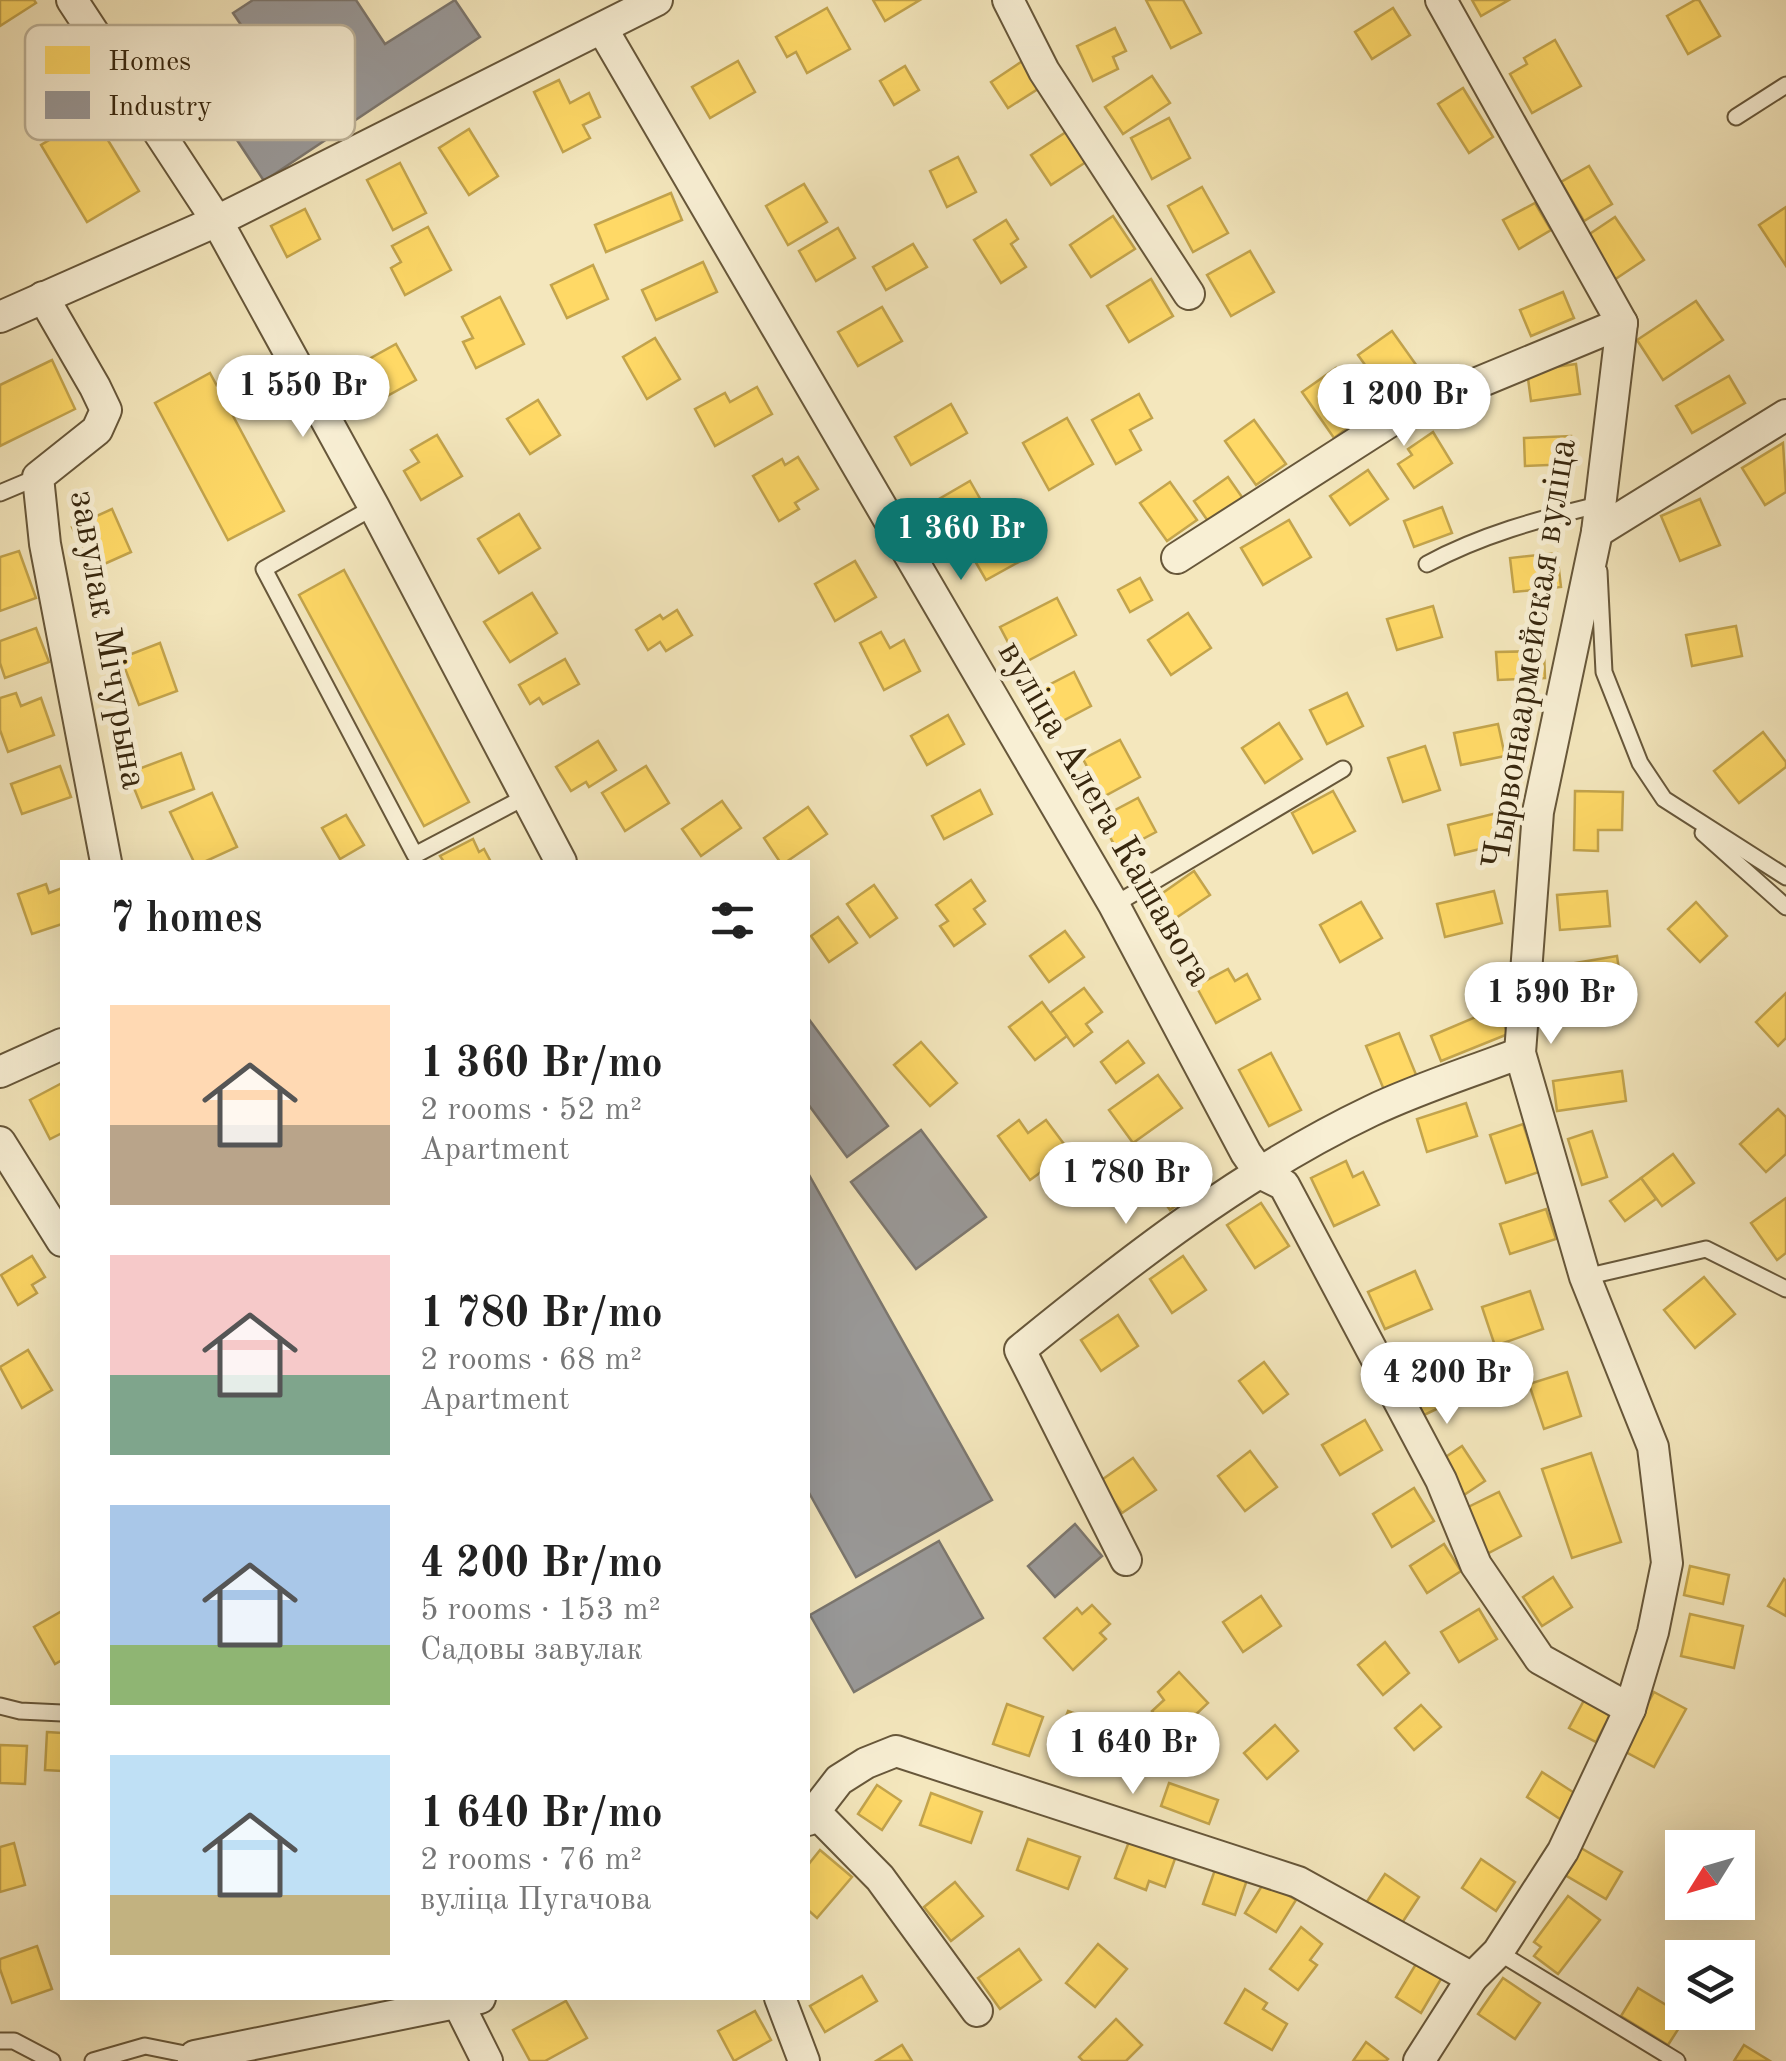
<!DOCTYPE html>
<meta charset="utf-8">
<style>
body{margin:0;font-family:"Old Standard TT",serif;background:#f6f6f6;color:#222;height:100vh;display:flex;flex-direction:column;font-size:38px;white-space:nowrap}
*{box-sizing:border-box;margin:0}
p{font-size:32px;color:#767676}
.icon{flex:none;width:55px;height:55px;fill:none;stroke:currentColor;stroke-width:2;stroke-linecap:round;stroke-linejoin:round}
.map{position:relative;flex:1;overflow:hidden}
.drawer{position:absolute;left:60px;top:860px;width:750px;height:1140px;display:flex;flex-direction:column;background:#fff;border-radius:0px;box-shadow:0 10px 40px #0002}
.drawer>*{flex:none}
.needle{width:65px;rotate:233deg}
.fabs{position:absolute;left:1665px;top:1830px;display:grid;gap:20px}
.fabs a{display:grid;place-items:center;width:90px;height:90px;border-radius:0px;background:#fff;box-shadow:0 10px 40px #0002;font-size:50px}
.price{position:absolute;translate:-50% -85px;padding:0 22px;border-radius:35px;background:#fff;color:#222;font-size:32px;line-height:65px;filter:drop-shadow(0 2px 5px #0008)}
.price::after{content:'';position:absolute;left:50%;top:60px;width:30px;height:22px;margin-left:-15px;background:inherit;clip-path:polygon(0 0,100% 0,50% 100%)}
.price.current{background:#0f766e;color:#fff}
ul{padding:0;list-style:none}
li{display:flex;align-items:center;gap:30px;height:250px;padding:0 50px}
li span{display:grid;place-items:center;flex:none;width:280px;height:200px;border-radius:0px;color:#555}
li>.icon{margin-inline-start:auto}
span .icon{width:120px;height:120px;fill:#fffc;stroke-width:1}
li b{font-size:42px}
h2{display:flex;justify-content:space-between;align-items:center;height:120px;padding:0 50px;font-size:42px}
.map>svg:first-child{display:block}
.homes{fill:#ffd966;stroke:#c3a44c;stroke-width:2.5}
.industry{fill:#999;stroke:#7c776f;stroke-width:2.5}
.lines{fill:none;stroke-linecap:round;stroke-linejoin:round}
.service-casing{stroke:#67573a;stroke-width:19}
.minor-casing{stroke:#67573a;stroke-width:34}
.service{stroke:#f8efd4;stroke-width:15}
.minor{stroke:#f8efd4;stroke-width:30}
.labels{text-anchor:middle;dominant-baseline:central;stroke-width:10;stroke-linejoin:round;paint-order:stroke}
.street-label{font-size:38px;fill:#38270e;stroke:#f8efd4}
.key{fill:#f8efd4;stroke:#beb399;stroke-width:2.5}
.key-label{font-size:28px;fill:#38270e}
</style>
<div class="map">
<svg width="1786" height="2061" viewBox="0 0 1786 2061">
<rect width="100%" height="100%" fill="#f4e7bd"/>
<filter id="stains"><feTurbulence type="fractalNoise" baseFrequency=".002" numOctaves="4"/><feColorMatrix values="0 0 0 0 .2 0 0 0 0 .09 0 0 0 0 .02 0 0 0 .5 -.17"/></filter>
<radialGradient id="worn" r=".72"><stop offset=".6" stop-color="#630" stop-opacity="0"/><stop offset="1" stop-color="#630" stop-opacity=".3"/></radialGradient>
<g class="homes">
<path d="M0,0h34l2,3 -36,23z"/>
<path d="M873,0h47l-35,21z"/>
<path d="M1146,0h37l18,33 -30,15z"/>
<path d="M1472,0h37l-28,16z"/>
<path d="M1695,0h4l21,36 -32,18 -21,-38z"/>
<path d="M827,8l23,41 -43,24 -11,-21 -9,5 -11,-20z"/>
<path d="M1393,8l17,27 -38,24 -17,-27z"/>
<path d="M1115,28l11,23 -13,6 5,12 -25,12 -16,-35z"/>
<path d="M1555,40l26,46 -49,27 -22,-39 17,-10 -3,-6z"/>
<path d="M1024,60l17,27 -33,21 -17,-26z"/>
<path d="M738,61l17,31 -45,26 -18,-31z"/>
<path d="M905,66l14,24 -25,15 -14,-24z"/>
<path d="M1152,76l18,27 -47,31 -18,-27z"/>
<path d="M559,80l11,23 19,-10 11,24 -17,8 7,13 -27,14 -29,-60z"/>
<path d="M1463,88l30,49 -24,16 -31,-49z"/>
<path d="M92,114l47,77 -52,31 -46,-77z"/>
<path d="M1169,118l21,40 -38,21 -21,-41z"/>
<path d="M469,129l29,47 -29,19 -30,-47z"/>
<path d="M1066,132l20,30 -35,23 -20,-30z"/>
<path d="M958,157l18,35 -29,15 -17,-36z"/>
<path d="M400,163l26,50 -33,17 -26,-50z"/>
<path d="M1589,166l23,38 -28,17 -23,-39z"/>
<path d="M804,184l23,38 -39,23 -22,-39z"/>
<path d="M1202,187l26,46 -35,19 -25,-46z"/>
<path d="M671,193l11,27 -76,32 -11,-27z"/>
<path d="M1535,203l16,27 -32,19 -16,-29z"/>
<path d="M1786,207v59l-27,-41z"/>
<path d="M305,209l15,30 -33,18 -16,-31z"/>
<path d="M1113,216l22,33 -44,28 -21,-32z"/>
<path d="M1615,217l29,43 -30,20 -29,-43z"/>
<path d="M1006,220l12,19 -7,5 15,23 -25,16 -27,-43z"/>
<path d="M428,227l23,43 -46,25 -14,-27 10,-6 -9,-16z"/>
<path d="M838,228l17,30 -39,23 -17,-30z"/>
<path d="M913,244l14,23 -41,23 -13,-23z"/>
<path d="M1250,251l24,41 -43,24 -24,-41z"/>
<path d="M703,262l14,30 -61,28 -14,-30z"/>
<path d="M593,265l15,34 -41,19 -16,-33z"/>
<path d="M1151,279l22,37 -44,26 -22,-36z"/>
<path d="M1563,292l11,26 -43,18 -11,-26z"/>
<path d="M500,297l24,47 -48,24 -13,-26 10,-4 -11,-21z"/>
<path d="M1696,301l27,39 -60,40 -26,-40z"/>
<path d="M882,307l20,34 -44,25 -20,-34z"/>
<path d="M1392,331l32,45 -34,24 -32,-45z"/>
<path d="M655,338l25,41 -33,20 -24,-42z"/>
<path d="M396,344l20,36 -45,25 -20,-36z"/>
<path d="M52,360l23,49 -75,37v-61z"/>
<path d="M1576,364l4,30 -49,7 -4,-30z"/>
<path d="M1336,368l32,45 -34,25 -32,-46z"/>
<path d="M210,373l74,138 -56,29 -73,-137z"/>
<path d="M1729,376l16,27 -53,30 -16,-27z"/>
<path d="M757,387l15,27 -57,32 -20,-37 30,-16 5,9z"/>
<path d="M1139,394l13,24 -22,12 11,20 -25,14 -24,-44z"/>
<path d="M538,400l22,35 -30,19 -23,-35z"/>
<path d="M951,404l16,29 -56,32 -16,-28z"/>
<path d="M1067,418l26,46 -44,26 -26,-47z"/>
<path d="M1254,420l32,44 -30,21 -31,-44z"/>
<path d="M1433,432l19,31 -38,25 -16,-24 14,-9 -4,-6z"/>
<path d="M437,435l25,41 -41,24 -17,-29 15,-9 -8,-12z"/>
<path d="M1571,436l1,28 -47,2 -1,-28z"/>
<path d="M1783,443l3,49 -21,13 -23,-37z"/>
<path d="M798,457l20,32 -23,14 4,6 -20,12 -26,-45 29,-17 3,6z"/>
<path d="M1368,470l20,29 -38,26 -20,-29z"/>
<path d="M1228,477l16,23 -34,24 -16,-23z"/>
<path d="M970,481l16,28 -42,25 -17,-28z"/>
<path d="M1170,482l27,38 -30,21 -27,-38z"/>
<path d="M1700,499l20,46 -40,16 -19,-45z"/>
<path d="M1442,507l10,26 -38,14 -10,-26z"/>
<path d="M112,509l19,43 -29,13 -7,-16 -10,5 -13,-27z"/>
<path d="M519,514l21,34 -41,25 -21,-34z"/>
<path d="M1289,520l22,37 -48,28 -22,-37z"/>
<path d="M1009,527l17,31 -40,22 -18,-31z"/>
<path d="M19,551l17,47 -36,13v-54z"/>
<path d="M1557,553l4,34 -47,5 -4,-34z"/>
<path d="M855,561l21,36 -41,24 -20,-37z"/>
<path d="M344,570l125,232 -45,24 -125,-231z"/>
<path d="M1140,578l12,22 -22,12 -12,-22z"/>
<path d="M532,593l25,40 -47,29 -26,-40z"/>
<path d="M1057,598l19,37 -56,30 -20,-38z"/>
<path d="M1433,606l9,31 -45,13 -10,-31z"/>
<path d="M677,610l15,25 -26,16 -6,-9 -12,8 -12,-20 24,-15 3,4z"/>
<path d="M1188,613l23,35 -40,27 -23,-35z"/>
<path d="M1736,626l6,30 -50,10 -6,-31z"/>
<path d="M36,628l13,34 -44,16 -5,-15v-22z"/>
<path d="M881,632l9,16 14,-8 16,31 -36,19 -24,-47z"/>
<path d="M160,643l17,48 -38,14 -18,-47z"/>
<path d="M1544,651l1,27 -47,2 -2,-28z"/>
<path d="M565,659l14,25 -36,20 -4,-6 -9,6 -11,-19z"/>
<path d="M1074,672l17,34 -36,19 -18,-34z"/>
<path d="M16,693l5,13 20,-8 13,37 -46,17 -8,-22v-32z"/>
<path d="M1347,693l16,33 -36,18 -17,-34z"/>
<path d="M948,715l16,29 -37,21 -16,-29z"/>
<path d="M1279,723l23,36 -37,24 -23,-35z"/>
<path d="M1498,724l7,32 -44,9 -7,-32z"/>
<path d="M1763,732l23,30v5l-47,36 -25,-32z"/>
<path d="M1120,740l20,37 -37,20 -20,-38z"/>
<path d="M598,741l18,29 -27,17 -3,-5 -15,9 -15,-24z"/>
<path d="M1425,746l15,44 -37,12 -15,-44z"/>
<path d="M181,753l13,36 -52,19 -14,-35z"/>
<path d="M60,766l11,31 -49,17 -11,-30z"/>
<path d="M646,766l23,37 -44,28 -23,-38z"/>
<path d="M980,790l12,24 -48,25 -12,-23z"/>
<path d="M1333,791l22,40 -42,22 -21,-40z"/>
<path d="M1575,791l48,1 -1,38h-24v21l-24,-1z"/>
<path d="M212,793l25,54 -33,15h-10l-24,-50z"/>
<path d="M1138,798l18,34 -38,20 -18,-34z"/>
<path d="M722,801l19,27 -40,28 -19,-27z"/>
<path d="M808,807l19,27 -41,28h-6l-16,-24z"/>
<path d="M1497,813l8,30 -50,12 -7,-30z"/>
<path d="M346,815l18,30 -24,14 -18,-31z"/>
<path d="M473,839l6,13 5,-3 7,13h-47l-4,-6z"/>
<path d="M1194,871l16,24 -40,27 -16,-23z"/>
<path d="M971,880l14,21 -11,8 11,15 -31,22 -14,-20 8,-5 -12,-16z"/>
<path d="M46,884l3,9 13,-5v36l-30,10 -14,-40z"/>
<path d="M874,885l23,33 -27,19 -23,-33z"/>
<path d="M1494,891l8,32 -57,14 -8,-33z"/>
<path d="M1607,891l3,35 -50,4 -3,-35z"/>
<path d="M1361,902l21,36 -42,24 -20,-37z"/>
<path d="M1696,902l31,34 -27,26 -32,-33z"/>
<path d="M838,917l19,26 -28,19 -18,-26z"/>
<path d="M1065,931l19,26 -35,25 -19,-26z"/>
<path d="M1617,956l6,40 -43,7 -5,-40z"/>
<path d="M1228,969l7,12 12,-7 13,25 -44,24 -20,-37z"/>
<path d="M1084,988l18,24 -16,12 6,8 -18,14 -24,-33z"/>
<path d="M1786,993v45l-8,8 -22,-24z"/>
<path d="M1042,1002l25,34 -32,24 -26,-33z"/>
<path d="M1497,1008l11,26 -67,27 -10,-25z"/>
<path d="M1399,1033l18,44 -33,13 -18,-44z"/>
<path d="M1128,1041l16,22 -28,20 -15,-21z"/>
<path d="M921,1042l36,41 -27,23 -36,-41z"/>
<path d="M1271,1053l30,57 -32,16 -30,-56z"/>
<path d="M1622,1071l4,30 -69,10 -4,-30z"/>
<path d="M1158,1075l24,33 -49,35 -24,-33z"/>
<path d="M62,1083v50l-12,6 -20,-39z"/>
<path d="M1466,1103l11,33 -50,16 -10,-33z"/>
<path d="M1778,1109l8,8v37l-20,18 -26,-28z"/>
<path d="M1019,1120l9,13 18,-13 18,24 -17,13 5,7 -22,16 -32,-44z"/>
<path d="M1523,1124l16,48 -33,11 -16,-48z"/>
<path d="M1592,1131l15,46 -25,8 -14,-46z"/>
<path d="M1180,1147l26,37 -36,26 -26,-37z"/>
<path d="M1673,1154l21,29 -32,23 -21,-28z"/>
<path d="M1346,1161l7,16 10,-5 16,33 -45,21 -23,-48z"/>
<path d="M1641,1178l15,21 -31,22 -15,-20z"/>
<path d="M1786,1198v55l-9,7 -26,-37z"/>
<path d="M1261,1203l28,43 -34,22 -28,-43z"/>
<path d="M1546,1209l10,30 -46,15 -10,-30z"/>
<path d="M32,1256l13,21 -13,8 5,8 -19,12 -17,-30z"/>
<path d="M1183,1256l23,34 -34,23 -22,-34z"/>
<path d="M1415,1271l17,38 -47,20 -17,-37z"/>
<path d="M1704,1277l31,37 -40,34 -31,-38z"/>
<path d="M1530,1291l13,38 -48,17 -13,-39z"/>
<path d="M1118,1315l20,31 -37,25 -20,-31z"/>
<path d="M28,1350l24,40 -30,18 -22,-41z"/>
<path d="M1264,1362l24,32 -25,19 -24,-32z"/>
<path d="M1450,1371l12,26 -38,18 -12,-25z"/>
<path d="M1567,1372l14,44 -37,13 -15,-45z"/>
<path d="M1365,1420l17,30 -42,25 -18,-30z"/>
<path d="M1462,1446l23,35 -24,16 -23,-35z"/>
<path d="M1250,1451l27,36 -32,24 -27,-35z"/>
<path d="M1591,1453l30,89 -49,16 -30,-89z"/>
<path d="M1133,1458l23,32 -34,23 -22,-32z"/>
<path d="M1414,1488l20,33 -42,26 -19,-33z"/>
<path d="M1499,1492l22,44 -40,21 -23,-45z"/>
<path d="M1444,1544l17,27 -34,22 -17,-27z"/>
<path d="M1690,1566l39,9 -6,29 -39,-9z"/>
<path d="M1553,1577l19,30 -30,19 -19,-29z"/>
<path d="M1784,1579l2,2v35l-18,-10z"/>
<path d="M1261,1596l20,30 -38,26 -20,-30z"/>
<path d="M1092,1605l18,19 -10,9 6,6 -33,31 -29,-32 33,-30 5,6z"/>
<path d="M1479,1609l18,30 -38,23 -18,-30z"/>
<path d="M62,1611v49l-7,4 -21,-37z"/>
<path d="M1690,1614l53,12 -9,42 -53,-12z"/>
<path d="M1385,1642l24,31 -26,22 -25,-30z"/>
<path d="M1179,1672l29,31 -17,16 10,10 -17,17 -32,-35 12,-11 -6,-8z"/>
<path d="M1654,1692l32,17 -32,58 -32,-17z"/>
<path d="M1588,1693l26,14 -18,35 -27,-14z"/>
<path d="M1007,1704l36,13 -14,39 -36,-12z"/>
<path d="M1421,1705l20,22 -27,23 -19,-22z"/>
<path d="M1068,1711l38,14 -13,35 -38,-14z"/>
<path d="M1275,1725l23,26 -31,28 -23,-26z"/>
<path d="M47,1732l15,1v38l-17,-1z"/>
<path d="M0,1745l27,1 -2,38 -25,-1z"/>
<path d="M1542,1772l34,22 -16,25 -33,-22z"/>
<path d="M1169,1783l49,17 -9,24 -48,-18z"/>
<path d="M877,1785l24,16 -19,29 -24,-16z"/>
<path d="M931,1793l51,19 -11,31 -51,-18z"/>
<path d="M1028,1839l52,18 -12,32 -51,-19z"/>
<path d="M1130,1839l46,17 -11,31 -16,-6 -3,9 -31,-12z"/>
<path d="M14,1843l11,42 -25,7v-45z"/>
<path d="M1581,1848l41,24 -16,27 -41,-24z"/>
<path d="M820,1850l32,27 -35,41 -9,-8v-45z"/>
<path d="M1481,1859l34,23 -19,29 -34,-23z"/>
<path d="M1217,1864l32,10 -14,41 -32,-11z"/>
<path d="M1385,1874l34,23 -19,29 -34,-23z"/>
<path d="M1265,1881l31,19 -20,32 -31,-19z"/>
<path d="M955,1882l28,34 -32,25 -27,-34z"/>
<path d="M1568,1896l32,24 -42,54 -24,-18 7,-9 -7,-5z"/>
<path d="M1301,1927l21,17 -12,16 7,5 -19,25 -28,-21z"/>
<path d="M1098,1944l29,25 -32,38 -29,-24z"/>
<path d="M37,1946l15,43 -40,14 -12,-34v-10z"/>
<path d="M1019,1949l22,31 -41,29 -22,-31z"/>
<path d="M1419,1959l25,15 -23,39 -25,-16z"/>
<path d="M862,1976l15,25 -52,31 -15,-26z"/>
<path d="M1503,1978l37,25 -25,36 -37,-25z"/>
<path d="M1638,1988l48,29 -18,28 -47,-29z"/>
<path d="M1245,1989l22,14 -4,6 24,15 -15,26 -47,-27z"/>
<path d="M566,2001l21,37 -42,23h-15l-17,-31z"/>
<path d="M755,2011l16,29 -37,21 -16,-30z"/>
<path d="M1116,2019l26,26 -16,16h-43l-4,-4z"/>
<path d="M1366,2042l22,17 -2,2h-33z"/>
<path d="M902,2045l10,16h-36z"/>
<path d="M1744,2045l26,16h-36z"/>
</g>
<g class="industry">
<path d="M253,0h103l29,44 70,-44 25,37 -216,144 -64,-97 56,-37 -23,-34z"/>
<path d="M808,1018l80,108 -41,31 -39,-53z"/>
<path d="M921,1130l65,87 -70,52 -65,-87z"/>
<path d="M808,1173l184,327 -136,77 -48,-86z"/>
<path d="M1075,1524l27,32 -47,41 -27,-31z"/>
<path d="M939,1541l44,77 -129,74 -44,-77z"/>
</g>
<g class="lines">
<defs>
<g id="service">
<path d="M1736,117l50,-32"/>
<path d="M0,493l38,-16"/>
<path d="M374,507l-110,62 151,286 112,-59"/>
<path d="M1427,564c54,-29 112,-45 171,-59"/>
<path d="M1599,571l5,101 36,91 24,36 122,78"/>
<path d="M1703,833l83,74"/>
<path d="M1114,905l229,-136"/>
<path d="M1585,1277l121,-28 80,40"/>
<path d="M0,1706l20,5 42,2"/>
<path d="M1498,1952l179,109"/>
<path d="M0,2041h14l38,20"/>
<path d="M93,2061l52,-15 50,10"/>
</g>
<g id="minor">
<path d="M72,0l145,221 157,286 187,355"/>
<path d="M1008,0l36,71 145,223"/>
<path d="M603,30l511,875 132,248 14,20 24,12 157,295 35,85 64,94 90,50"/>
<path d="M43,297l52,90 11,23 -9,20 -59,47 7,67 61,318"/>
<path d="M0,317l217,-96 440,-221"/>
<path d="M1597,532l189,-117"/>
<path d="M1177,558l223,-143 222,-92"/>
<path d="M0,1072l62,-28"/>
<path d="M0,1142l62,99"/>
<path d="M1126,1560l-106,-210c109,-89 223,-178 351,-239 48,-23 100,-39 149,-58"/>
<path d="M815,1812l65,66 97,133"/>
<path d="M808,1820l31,-40 27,-17 30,-12 402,131 174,96"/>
<path d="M780,1998l24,63"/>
<path d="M458,2003l29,58"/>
<path d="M193,2061l2,-5 285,-58"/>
<path d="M1419,2061l53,-83 26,-26 65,-101 67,-142 23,-77 14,-69 -14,-116 -68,-170 -65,-224 18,-241 59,-280 25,-209 -181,-323"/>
</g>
</defs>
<use href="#service" class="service-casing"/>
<use href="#minor" class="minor-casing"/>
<use href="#service" class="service"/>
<use href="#minor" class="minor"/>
</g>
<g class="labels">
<g class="street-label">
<text transform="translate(107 640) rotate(80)">завулак Мічурына</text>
<text transform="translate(1531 654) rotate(-81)">Чырвонаармейская вуліца</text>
<text transform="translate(1104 814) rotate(60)">вуліца Алега Кашавога</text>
</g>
</g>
<rect x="25" y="25" width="330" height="115" rx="15" class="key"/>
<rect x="45" y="46" width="45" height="28" fill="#ffd966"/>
<rect x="45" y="91" width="45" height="28" fill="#999"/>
<g class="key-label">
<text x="108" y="70">Homes</text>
<text x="108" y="115">Industry</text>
</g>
<rect width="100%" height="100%" filter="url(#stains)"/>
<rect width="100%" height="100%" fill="url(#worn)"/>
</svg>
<div class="fabs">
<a><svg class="needle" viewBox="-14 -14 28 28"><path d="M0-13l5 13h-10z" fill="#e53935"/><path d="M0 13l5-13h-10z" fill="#767676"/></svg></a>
<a><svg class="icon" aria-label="layers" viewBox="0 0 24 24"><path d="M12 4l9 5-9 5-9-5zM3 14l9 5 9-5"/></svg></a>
</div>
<b class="price" style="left:303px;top:440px">1 550 Br</b>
<b class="price" style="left:1404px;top:449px">1 200 Br</b>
<b class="price current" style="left:961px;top:583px">1 360 Br</b>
<b class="price" style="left:1551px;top:1047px">1 590 Br</b>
<b class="price" style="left:1126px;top:1227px">1 780 Br</b>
<b class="price" style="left:1447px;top:1427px">4 200 Br</b>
<b class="price" style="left:1133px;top:1797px">1 640 Br</b>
<section class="drawer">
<h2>7 homes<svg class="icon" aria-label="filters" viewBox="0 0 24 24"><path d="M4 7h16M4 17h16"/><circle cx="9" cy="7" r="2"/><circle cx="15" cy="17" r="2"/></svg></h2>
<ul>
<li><span style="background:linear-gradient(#ffd9b3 60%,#b9a48a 0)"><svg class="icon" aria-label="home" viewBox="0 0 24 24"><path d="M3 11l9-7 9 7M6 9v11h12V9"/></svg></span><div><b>1 360 Br/mo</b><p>2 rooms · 52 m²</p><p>Apartment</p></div></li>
<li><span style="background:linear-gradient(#f6c9c9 60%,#7fa58c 0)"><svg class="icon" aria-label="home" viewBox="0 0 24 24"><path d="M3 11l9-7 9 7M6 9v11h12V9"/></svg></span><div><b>1 780 Br/mo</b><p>2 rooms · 68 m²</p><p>Apartment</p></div></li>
<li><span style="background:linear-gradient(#a9c7e8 70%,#8fb573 0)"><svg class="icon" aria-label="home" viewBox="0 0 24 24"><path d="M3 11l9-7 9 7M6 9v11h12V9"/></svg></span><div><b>4 200 Br/mo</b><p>5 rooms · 153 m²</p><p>Садовы завулак</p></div></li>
<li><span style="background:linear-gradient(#bfe0f5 70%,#c2b280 0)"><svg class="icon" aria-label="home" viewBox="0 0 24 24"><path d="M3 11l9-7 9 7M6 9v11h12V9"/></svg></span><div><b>1 640 Br/mo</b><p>2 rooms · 76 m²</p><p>вуліца Пугачова</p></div></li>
</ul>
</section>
</div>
